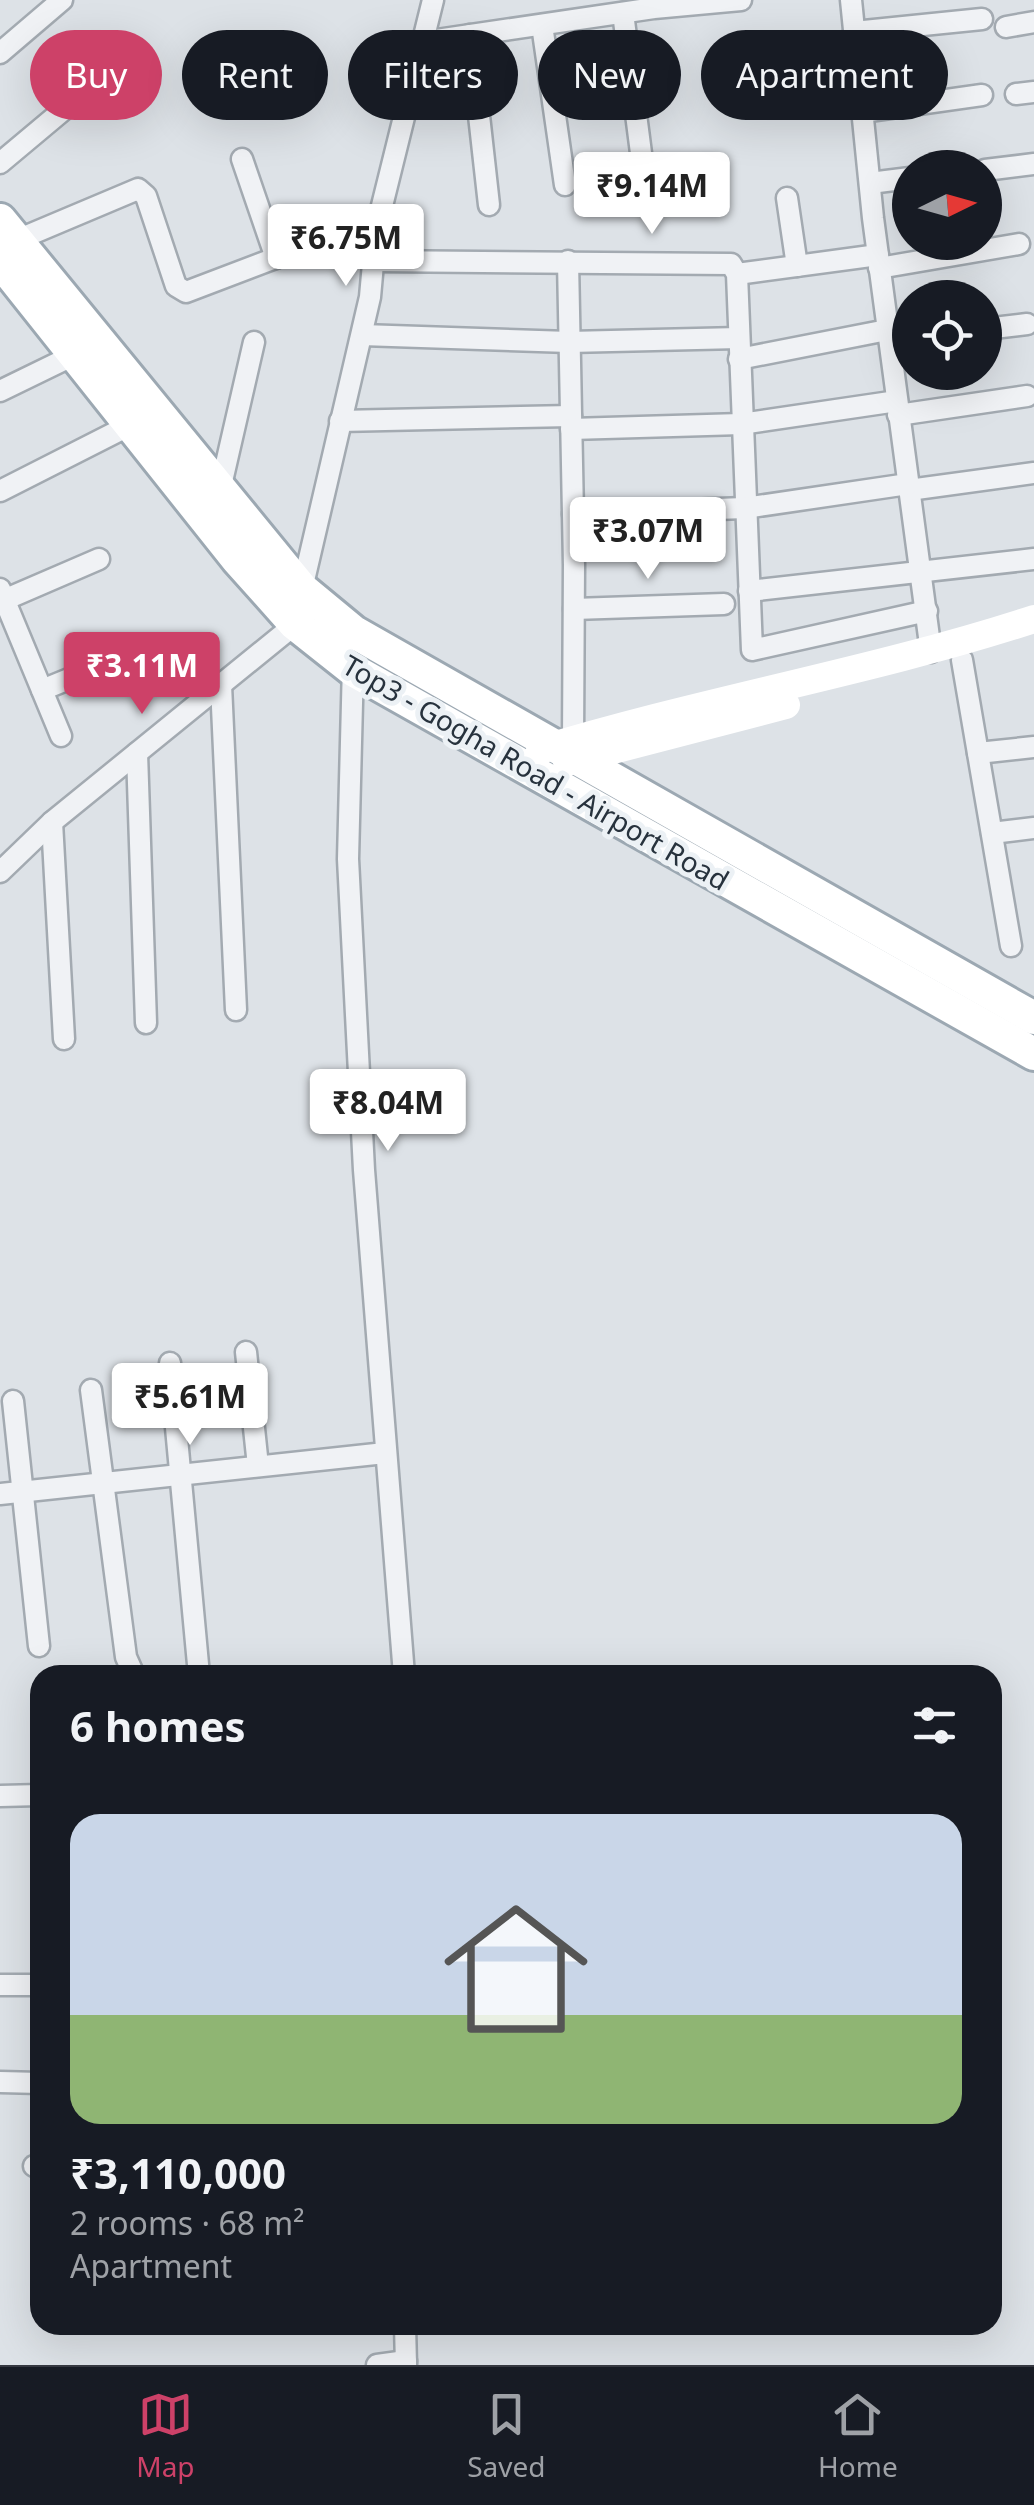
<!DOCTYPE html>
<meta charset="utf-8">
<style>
body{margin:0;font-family:"Noto Sans",sans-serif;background:#20242c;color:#f1f3f6;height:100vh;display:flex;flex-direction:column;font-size:38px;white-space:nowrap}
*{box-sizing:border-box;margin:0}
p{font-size:32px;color:#9ea1a6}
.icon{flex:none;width:55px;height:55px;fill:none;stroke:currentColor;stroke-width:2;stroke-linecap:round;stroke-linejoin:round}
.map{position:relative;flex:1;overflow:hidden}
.drawer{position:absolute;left:30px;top:1665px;width:972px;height:670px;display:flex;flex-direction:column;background:#171b24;border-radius:30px;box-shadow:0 10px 40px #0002}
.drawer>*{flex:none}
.top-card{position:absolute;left:30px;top:30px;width:975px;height:90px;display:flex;gap:20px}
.needle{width:65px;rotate:85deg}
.tools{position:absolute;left:892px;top:150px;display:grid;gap:20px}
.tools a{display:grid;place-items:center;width:110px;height:110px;border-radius:50%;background:#171b24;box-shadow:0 10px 40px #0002;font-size:50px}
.price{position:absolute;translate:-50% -85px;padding:0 22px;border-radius:10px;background:#fff;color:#222;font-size:32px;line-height:65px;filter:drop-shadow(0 2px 5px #0008)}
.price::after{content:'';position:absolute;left:50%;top:60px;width:30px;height:22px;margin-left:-15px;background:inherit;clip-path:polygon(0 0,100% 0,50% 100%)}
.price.selected{background:#cd4168;color:#fff}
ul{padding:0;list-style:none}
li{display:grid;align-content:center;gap:20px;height:530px;padding:0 40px}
li span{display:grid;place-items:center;height:310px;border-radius:30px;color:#555}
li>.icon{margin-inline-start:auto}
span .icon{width:180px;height:180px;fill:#fffc;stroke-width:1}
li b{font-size:42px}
h2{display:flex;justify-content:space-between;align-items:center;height:120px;padding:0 40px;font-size:42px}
.chip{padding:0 35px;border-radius:45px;background:#171b24;box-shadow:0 10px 40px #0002;font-size:35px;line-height:90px}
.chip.selected{background:#cd4168;color:#fff}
.tabs{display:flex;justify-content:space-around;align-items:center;height:140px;border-top:2px solid #363941;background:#171b24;font-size:28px;color:#9ea1a6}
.tabs a{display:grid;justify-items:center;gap:5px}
.tabs .selected{color:#cd4168}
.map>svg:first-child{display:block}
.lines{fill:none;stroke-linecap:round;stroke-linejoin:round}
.street-casing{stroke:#a3aab1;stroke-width:25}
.primary-casing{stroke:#9ca8b2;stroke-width:38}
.street{stroke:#f0f2f5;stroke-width:20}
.secondary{stroke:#fff;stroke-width:28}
.primary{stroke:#fff;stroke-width:32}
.labels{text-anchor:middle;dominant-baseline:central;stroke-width:10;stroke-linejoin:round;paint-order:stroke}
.street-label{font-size:28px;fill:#27323d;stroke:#ecf1f5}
</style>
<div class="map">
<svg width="1034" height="2365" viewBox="0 0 1034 2365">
<rect width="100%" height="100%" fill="#dde2e7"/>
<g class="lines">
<defs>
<g id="street">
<path d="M851,0l22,218 58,434"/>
<path d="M623,13l23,179"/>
<path d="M542,25l23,160"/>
<path d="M1006,27l28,-5"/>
<path d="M854,32l128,-13"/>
<path d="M470,35l19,170"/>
<path d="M423,42l231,-34 87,-8"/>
<path d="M0,53l62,-53"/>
<path d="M1016,94l18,-2"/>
<path d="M862,112l120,-17"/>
<path d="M242,159l34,99"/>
<path d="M0,163l123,-103"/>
<path d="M985,170l49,-6"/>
<path d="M870,183l40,-5"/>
<path d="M787,198l10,68"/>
<path d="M17,240l121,-51 8,7 30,90 10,6 192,-73"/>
<path d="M373,261l358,3 6,10 15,376 175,-39"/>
<path d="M568,261l6,304 -1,175"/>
<path d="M879,268l140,-24"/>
<path d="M737,274l141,-19"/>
<path d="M985,329l42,-5"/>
<path d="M362,335l207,7 170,-4"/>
<path d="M739,359l148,-29"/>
<path d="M0,391l76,-37"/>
<path d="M898,415l129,-19"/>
<path d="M340,421l231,-5"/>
<path d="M571,429l170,-5 156,-23"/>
<path d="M220,490l34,-148"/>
<path d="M909,490l125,-17"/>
<path d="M0,491l132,-67"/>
<path d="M573,514l172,-6 163,-24"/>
<path d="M0,589l61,147"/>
<path d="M302,589l68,-292 6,-67 57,-230"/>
<path d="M749,591l285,-32"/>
<path d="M4,600l95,-41"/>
<path d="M574,609l150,-5"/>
<path d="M962,660l49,286"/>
<path d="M353,664l-5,195 16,311 40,505"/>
<path d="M221,685l15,325"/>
<path d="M42,690l100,-41"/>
<path d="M137,753l9,270"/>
<path d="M978,753l56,-6"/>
<path d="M52,822l12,217"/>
<path d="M992,833l42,-5"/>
<path d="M0,872l52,-50 251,-204"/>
<path d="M246,1352l12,114"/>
<path d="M170,1363l29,312"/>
<path d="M91,1390l35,267 8,18"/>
<path d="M13,1401l26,245"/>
<path d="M0,1494l385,-41"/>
<path d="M0,1796l40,-1"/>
<path d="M0,1985h40"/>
<path d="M0,2082l40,1"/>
<path d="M34,2166h6"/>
<path d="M405,2325l1,40"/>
<path d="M377,2365l29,-4"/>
</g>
<g id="primary">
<path d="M0,220l302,369 52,43 680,386"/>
<path d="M0,261l237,298 58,65 58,46 681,384"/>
</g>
</defs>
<use href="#street" class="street-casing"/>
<use href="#primary" class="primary-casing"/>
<use href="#street" class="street"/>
<g class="secondary">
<path d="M540,750c163,-50 332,-78 494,-131"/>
<path d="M567,762l219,-57"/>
</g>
<use href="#primary" class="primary"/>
</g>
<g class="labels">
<g class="street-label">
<text transform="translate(536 772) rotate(30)">Top3 - Gogha Road - Airport Road</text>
</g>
</g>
</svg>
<div class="tools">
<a><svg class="needle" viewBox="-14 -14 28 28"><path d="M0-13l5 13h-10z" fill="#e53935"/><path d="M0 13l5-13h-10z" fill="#9ea1a6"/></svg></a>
<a><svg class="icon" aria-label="locate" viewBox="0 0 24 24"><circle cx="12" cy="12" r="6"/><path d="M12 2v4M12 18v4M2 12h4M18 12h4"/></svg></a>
</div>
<b class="price" style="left:652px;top:237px">₹9.14M</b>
<b class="price" style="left:346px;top:289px">₹6.75M</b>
<b class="price" style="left:648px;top:582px">₹3.07M</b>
<b class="price selected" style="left:142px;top:717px">₹3.11M</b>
<b class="price" style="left:388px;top:1154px">₹8.04M</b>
<b class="price" style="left:190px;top:1448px">₹5.61M</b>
<div class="top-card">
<a class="chip selected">Buy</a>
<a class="chip">Rent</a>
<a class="chip">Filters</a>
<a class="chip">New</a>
<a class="chip">Apartment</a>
</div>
<section class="drawer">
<h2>6 homes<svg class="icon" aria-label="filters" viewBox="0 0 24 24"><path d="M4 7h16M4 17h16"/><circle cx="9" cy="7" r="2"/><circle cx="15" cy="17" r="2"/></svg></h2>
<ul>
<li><span style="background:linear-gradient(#c9d6e8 65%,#8fb573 0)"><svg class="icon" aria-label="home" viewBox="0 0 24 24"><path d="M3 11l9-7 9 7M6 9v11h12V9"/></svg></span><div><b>₹3,110,000</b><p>2 rooms · 68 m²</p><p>Apartment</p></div></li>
</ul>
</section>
</div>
<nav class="tabs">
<a class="selected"><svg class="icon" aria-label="map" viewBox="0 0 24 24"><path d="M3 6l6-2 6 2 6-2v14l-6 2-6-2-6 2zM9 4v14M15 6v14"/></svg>Map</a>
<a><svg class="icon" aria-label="saved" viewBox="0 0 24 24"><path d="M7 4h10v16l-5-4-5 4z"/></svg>Saved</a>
<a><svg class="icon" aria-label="home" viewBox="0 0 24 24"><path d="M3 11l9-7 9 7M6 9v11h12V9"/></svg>Home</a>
</nav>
